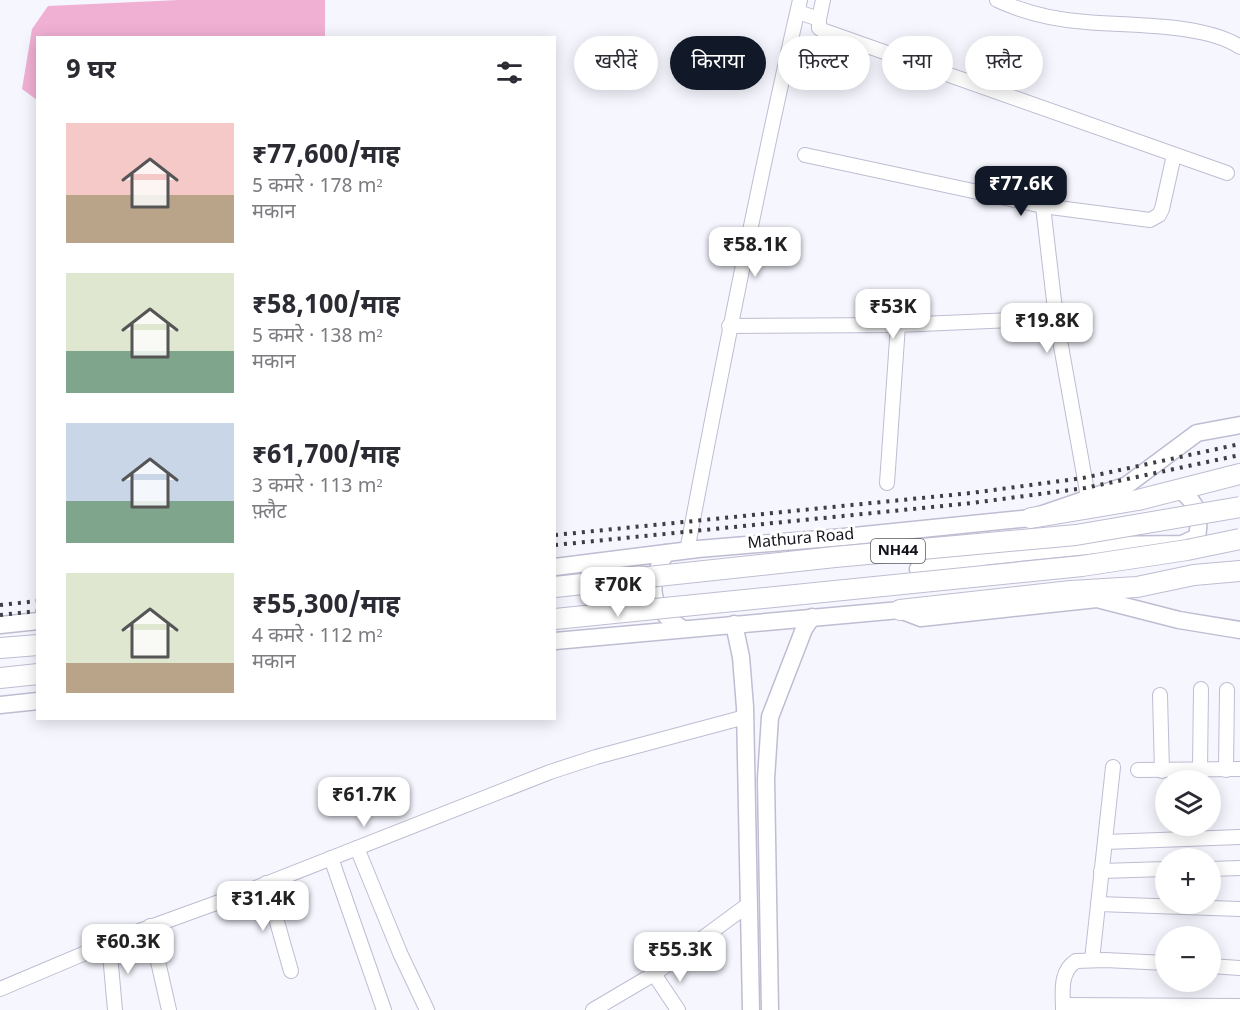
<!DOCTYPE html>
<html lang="hi">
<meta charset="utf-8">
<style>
body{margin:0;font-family:Georgia,"Noto Sans Devanagari",serif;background:#f2f2f3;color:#2b2b33;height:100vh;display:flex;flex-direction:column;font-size:22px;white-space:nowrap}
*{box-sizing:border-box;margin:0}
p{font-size:20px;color:#7c7c81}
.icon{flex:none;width:33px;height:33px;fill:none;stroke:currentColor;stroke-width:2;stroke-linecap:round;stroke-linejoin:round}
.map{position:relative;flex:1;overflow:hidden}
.drawer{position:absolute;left:36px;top:36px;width:520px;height:684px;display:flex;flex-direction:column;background:#fff;border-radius:0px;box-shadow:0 3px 15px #0003}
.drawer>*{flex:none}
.guide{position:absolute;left:574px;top:36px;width:570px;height:54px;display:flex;gap:12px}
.fabs{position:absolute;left:1155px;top:770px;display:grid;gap:12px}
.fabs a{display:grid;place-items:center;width:66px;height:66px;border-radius:50%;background:#fff;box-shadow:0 3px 15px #0003;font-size:30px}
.price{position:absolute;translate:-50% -51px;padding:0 14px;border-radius:12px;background:#fff;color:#222;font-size:20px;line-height:39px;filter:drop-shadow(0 2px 3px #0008)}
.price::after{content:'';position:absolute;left:50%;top:36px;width:18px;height:14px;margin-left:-9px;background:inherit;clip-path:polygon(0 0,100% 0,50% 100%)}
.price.current{background:#111827;color:#fff}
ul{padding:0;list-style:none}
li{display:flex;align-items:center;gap:18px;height:150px;padding:0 30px}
li span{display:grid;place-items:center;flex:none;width:168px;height:120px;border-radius:0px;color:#555}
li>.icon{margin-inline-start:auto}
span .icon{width:72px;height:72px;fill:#fffc;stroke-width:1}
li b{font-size:26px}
h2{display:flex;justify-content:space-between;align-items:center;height:72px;padding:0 30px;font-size:26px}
.pill{padding:0 21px;border-radius:27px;background:#fff;box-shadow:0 3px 15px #0003;font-size:21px;line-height:54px}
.pill.current{background:#111827;color:#fff}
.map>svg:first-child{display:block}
.green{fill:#f0b0d4}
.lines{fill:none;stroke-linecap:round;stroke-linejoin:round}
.minor-casing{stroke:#bebdd2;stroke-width:16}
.major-casing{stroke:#bebdd2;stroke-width:19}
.highway-casing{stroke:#bebdd2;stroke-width:22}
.minor{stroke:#fff;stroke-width:14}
.major{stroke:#fff;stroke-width:16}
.highway{stroke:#fff;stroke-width:20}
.rail{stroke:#3f3e45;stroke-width:4;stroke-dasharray:3 6;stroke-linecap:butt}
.highway-bridge-casing{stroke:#bebdd2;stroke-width:22;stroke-linecap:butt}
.highway-bridge{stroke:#fff;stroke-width:20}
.labels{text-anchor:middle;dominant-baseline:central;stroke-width:6;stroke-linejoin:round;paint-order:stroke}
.shield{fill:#fff;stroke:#5b5a5f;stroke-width:1.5}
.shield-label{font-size:15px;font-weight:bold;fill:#15141b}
.street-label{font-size:16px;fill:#15141b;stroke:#fff}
</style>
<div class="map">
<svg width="1240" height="1010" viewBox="0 0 1240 1010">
<rect width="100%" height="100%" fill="#f6f6ff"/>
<path class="green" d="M179,0h146v37l-287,1 -1,62 -15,-11 10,-60 16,-23z"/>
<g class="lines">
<defs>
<g id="minor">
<path d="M997,0c28,13 58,20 89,22 43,4 119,1 154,25"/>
<path d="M798,12l21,7v9l3,2 405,143"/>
<path d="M819,19l4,-19"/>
<path d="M805,155l238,51 107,14 9,-5 3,-6 12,-54"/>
<path d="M1043,206l13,112 32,179"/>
<path d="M729,326l169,-1 158,-7"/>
<path d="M887,483l11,-158"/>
<path d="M687,551c35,-185 71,-368 113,-551"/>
<path d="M1160,695l2,76"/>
<path d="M1138,770l102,-1"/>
<path d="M1200,770l1,-81"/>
<path d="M1226,770l1,-80"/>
<path d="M1105,842l135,-5"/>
<path d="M357,848l43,105 27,57"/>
<path d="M331,858l53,152"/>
<path d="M1210,869l30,-1"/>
<path d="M1101,871l65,-2"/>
<path d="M266,883l25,88"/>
<path d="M1098,904l142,5"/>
<path d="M150,926l19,84"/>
<path d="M109,943l6,67"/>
<path d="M1092,960l21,-193"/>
<path d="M1210,966l30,2"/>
<path d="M654,974l24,36"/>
<path d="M0,989l128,-54 102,-37 320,-126 46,-15 149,-40"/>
<path d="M1063,1005l177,1"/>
<path d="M593,1010l61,-36 95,-70"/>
<path d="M1063,1010c0,-17 -4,-38 13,-49l29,-1 61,3"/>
</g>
<g id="major">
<path d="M666,553c-21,35 -16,55 17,76"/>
<path d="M555,567l143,-18 146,-12 187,-19 96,-33 70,-52 43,-8"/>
<path d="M918,569l72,-13 107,-11 85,-1 15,-7c4,-22 1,-33 -17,-47"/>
<path d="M734,624l7,33 4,50 6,303"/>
<path d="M0,625l38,-4"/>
<path d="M555,641l345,-31 21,8 176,-19 82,21 61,10"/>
<path d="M0,705l38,-4"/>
<path d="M770,1010l-4,-231 4,-62 34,-88 8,-12"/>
</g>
<g id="highway">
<path d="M1031,518l107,-18 102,-26"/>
<path d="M900,610l171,-19 66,-4 57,-12 46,-4"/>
<path d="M0,648l38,-3"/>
<path d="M0,678l38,-4"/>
</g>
</defs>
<use href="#minor" class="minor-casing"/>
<use href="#major" class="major-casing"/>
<use href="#highway" class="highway-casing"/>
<use href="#minor" class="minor"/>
<use href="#major" class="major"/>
<use href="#highway" class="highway"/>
<g class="rail">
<path d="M555,535l416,-42 112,-15 157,-34"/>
<path d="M555,545l417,-42 113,-15 155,-33"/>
<path d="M0,605l38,-4"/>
<path d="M0,615l38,-4"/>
</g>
<defs>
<g id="highway-bridge">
<path d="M555,587l280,-30 241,-22 164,-28"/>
<path d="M555,619l527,-53 105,-16 53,-11"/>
</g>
</defs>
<use href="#highway-bridge" class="highway-bridge-casing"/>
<use href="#highway-bridge" class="highway-bridge"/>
</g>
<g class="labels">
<rect class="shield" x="871" y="539" width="54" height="24" rx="4.5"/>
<g class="shield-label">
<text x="898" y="551">NH44</text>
</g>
<g class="street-label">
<text transform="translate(801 540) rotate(-5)">Mathura Road</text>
</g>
</g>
</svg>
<div class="fabs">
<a><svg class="icon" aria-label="layers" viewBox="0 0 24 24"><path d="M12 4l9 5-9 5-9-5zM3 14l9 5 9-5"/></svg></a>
<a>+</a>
<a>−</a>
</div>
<b class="price current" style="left:1021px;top:217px">₹77.6K</b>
<b class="price" style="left:755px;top:278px">₹58.1K</b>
<b class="price" style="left:893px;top:340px">₹53K</b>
<b class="price" style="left:1047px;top:354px">₹19.8K</b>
<b class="price" style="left:618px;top:618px">₹70K</b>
<b class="price" style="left:364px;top:828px">₹61.7K</b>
<b class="price" style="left:263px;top:932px">₹31.4K</b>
<b class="price" style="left:128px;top:975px">₹60.3K</b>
<b class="price" style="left:680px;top:983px">₹55.3K</b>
<div class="guide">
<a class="pill">खरीदें</a>
<a class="pill current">किराया</a>
<a class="pill">फ़िल्टर</a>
<a class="pill">नया</a>
<a class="pill">फ़्लैट</a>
</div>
<section class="drawer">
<h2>9 घर<svg class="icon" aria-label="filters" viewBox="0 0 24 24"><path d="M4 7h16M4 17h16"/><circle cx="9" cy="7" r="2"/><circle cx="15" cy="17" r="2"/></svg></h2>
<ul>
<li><span style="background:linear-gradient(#f6c9c9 60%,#b9a48a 0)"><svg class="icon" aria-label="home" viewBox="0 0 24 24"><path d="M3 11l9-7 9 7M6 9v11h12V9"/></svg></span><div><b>₹77,600/माह</b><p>5 कमरे · 178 m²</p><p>मकान</p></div></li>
<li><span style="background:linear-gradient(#dfe7d0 65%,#7fa58c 0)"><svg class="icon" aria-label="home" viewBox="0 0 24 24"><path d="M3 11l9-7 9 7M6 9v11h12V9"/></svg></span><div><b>₹58,100/माह</b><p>5 कमरे · 138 m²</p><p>मकान</p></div></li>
<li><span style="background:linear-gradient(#c9d6e8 65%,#7fa58c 0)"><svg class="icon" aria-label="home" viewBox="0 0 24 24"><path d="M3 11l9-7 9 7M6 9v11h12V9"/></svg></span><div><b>₹61,700/माह</b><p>3 कमरे · 113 m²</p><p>फ़्लैट</p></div></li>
<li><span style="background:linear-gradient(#dfe7d0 75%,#b9a48a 0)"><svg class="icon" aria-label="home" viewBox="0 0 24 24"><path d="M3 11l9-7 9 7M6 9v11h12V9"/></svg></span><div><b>₹55,300/माह</b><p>4 कमरे · 112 m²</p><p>मकान</p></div></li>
</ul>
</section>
</div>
